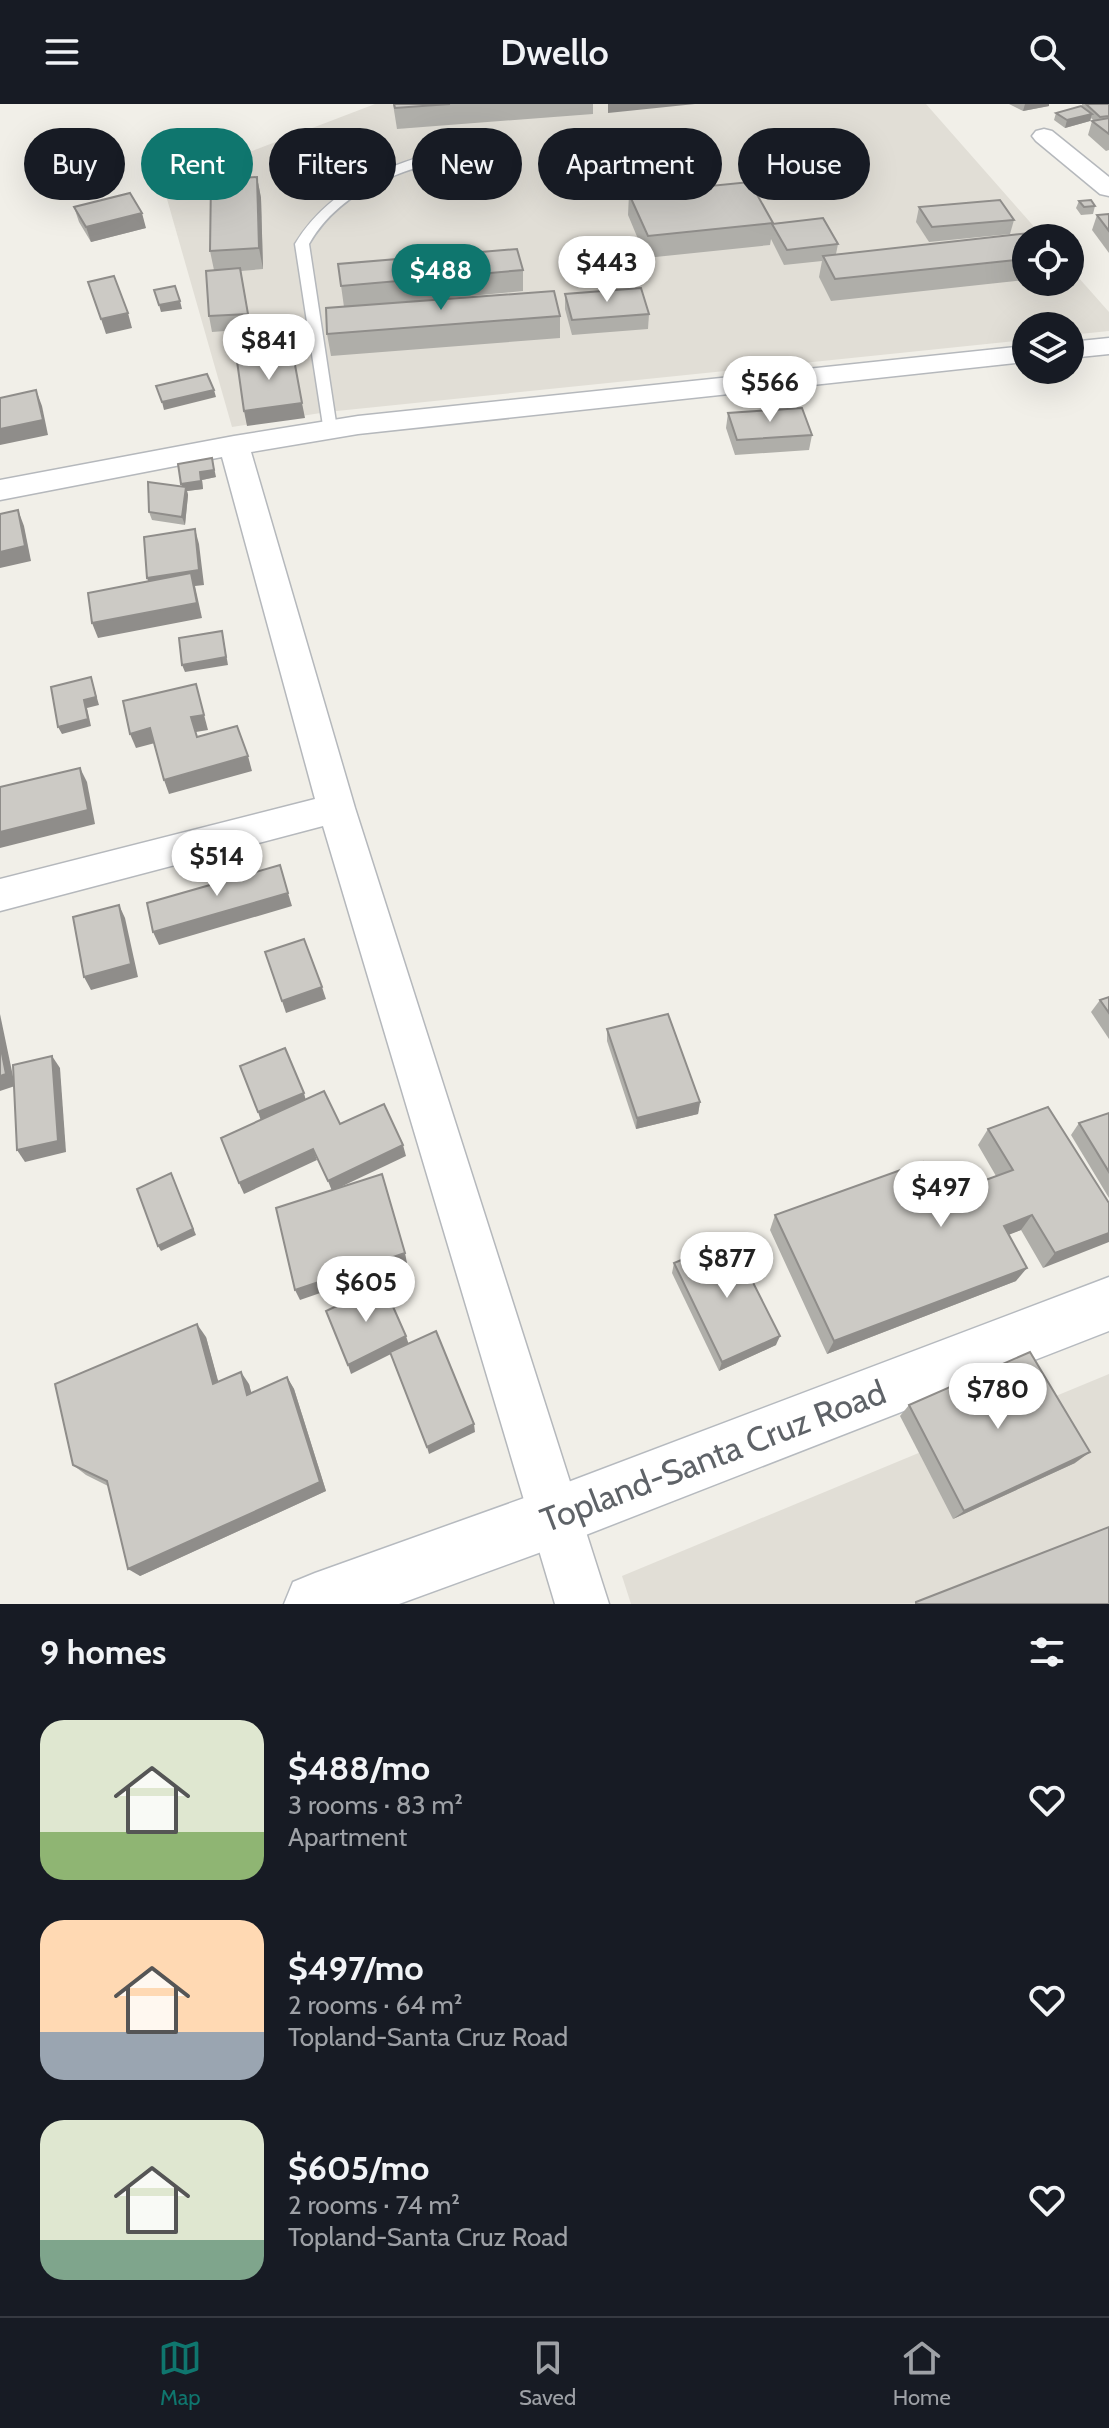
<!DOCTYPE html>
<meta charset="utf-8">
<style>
body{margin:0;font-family:Cabin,sans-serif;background:#20242c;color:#f1f3f6;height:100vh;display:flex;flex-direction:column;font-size:30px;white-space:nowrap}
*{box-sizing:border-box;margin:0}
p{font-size:26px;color:#9ea1a6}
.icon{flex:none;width:44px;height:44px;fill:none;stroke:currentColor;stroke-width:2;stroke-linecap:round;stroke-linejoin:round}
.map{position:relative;height:1500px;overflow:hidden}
.panel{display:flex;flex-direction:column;background:#171b24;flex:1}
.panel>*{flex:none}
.guide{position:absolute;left:24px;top:24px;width:1062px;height:72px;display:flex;gap:16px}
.tools{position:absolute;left:1012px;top:120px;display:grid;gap:16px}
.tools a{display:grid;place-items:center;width:72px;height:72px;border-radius:50%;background:#171b24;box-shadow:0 8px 32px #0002;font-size:40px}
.price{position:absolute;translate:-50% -68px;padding:0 18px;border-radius:28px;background:#fff;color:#222;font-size:26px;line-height:52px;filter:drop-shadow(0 2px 4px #0008)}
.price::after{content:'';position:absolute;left:50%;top:48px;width:24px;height:18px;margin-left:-12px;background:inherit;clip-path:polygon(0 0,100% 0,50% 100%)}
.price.on{background:#0f766e;color:#fff}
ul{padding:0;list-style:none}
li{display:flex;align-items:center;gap:24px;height:200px;padding:0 40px}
li span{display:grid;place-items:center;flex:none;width:224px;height:160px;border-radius:24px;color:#555}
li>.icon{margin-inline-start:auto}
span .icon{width:96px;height:96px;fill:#fffc;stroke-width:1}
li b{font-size:34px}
h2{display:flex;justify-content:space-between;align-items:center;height:96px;padding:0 40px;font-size:34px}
.pill{padding:0 28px;border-radius:36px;background:#171b24;box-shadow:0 8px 32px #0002;font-size:28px;line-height:72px}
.pill.on{background:#0f766e;color:#fff}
header{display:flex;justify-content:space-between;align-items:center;height:104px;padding:0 40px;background:#171b24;font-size:36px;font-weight:600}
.dock{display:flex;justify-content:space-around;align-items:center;height:112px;border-top:2px solid #363941;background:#171b24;font-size:22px;color:#9ea1a6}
.dock a{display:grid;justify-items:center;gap:4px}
.dock .on{color:#0f766e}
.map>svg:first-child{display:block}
.education{fill:#e1ded6}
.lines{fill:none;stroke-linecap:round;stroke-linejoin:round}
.lane-casing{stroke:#b5b8bc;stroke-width:3}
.street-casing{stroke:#b5b8bc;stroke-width:3}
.secondary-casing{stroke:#b6babf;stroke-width:3}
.lane{fill:#fff;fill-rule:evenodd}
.street{fill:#fff;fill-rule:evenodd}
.secondary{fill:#fff;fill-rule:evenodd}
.wall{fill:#afaea9}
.shaded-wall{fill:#8f8d8a}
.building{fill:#cccac5;stroke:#8f8d8a;stroke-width:2}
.labels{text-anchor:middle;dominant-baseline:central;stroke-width:7;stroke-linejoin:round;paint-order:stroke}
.near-street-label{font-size:34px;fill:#5f6368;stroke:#fff}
</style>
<header><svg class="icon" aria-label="menu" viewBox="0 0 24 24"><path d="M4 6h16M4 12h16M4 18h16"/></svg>Dwello<svg class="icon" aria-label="search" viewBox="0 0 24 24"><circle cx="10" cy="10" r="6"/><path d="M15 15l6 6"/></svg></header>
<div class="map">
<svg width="1109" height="1500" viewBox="0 0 1109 1500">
<rect width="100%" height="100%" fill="#f1efe8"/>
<g class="education">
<path d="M375,0h551l118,134h-18v44h44v-14l39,44v19l-39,4v-9h-44v14l-699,72 -95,15 -69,-242z"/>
<path d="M1109,1270v230h-478l-9,-28z"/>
</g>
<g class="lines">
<defs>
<path id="lane" d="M492,37l4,1v6c-70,16 -148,29 -187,96l28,185 -8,5 -5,-2 -29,-188c42,-69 122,-90 197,-103z"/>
<g id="street">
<path d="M1044,25l8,2 57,46v19l-9,-2 -64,-53 -4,-5 4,-5z"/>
<path d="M1109,234v16l-39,4v-16z"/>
<path d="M1026,242v16l-668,72 -107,18 104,356 254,796h-54l-232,-778 -323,85v-32l315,-80 -93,-342 -222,43v-20l234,-44 124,-20z"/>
</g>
<path id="secondary" d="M1109,1173v54l-554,216 -156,57h-115l9,-22 22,-9 240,-86z"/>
</defs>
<use href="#lane" class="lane-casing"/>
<use href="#street" class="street-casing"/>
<use href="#secondary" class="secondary-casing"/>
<use href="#lane" class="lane"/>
<use href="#street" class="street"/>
<use href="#secondary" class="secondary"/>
</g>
<g class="wall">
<path d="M393,0h200v10l-196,15z"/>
<path d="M1009,0h40v2l-26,5z"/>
<path d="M1082,0h27v46l-3,1 -18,-16 4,-14h2l-3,-3 -1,3 -25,7 -11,-8 2,-7 26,-7z"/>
<path d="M257,73l4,21 2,71 -22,2 10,58 -39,3 -3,-16 5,-46 -4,-19z"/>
<path d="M629,90l144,29 65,21 -2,10 190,-16v42l-195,21 -12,-24 3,-16 -38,4 -13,-26 -1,6 -124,13 -18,-43z"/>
<path d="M1079,97l16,5 -2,8 -12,1 -5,-7z"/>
<path d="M74,103l72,21 -55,14 -12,-20z"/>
<path d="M919,103l95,13 -4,14 -81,8 -13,-20z"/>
<path d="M1109,110v39l-17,-23 5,-15z"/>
<path d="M338,160l185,6v21l-139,13 176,12v22l-229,18 -4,-22 17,-27z"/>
<path d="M565,190l84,20 -1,15 -76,6 -7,-26z"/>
<path d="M728,309l84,22 -3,15 -74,5 -9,-27z"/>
<path d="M178,360l38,13 -14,3 1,9 -16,2 1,4 -3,30 -33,-5 -3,-8 33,-25z"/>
<path d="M1109,893v42l-18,-27 9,-12z"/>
<path d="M607,925l93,73 -2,12 -62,15 -29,-88z"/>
<path d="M1109,1009v85l-38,-63 8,-12z"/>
<path d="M988,1025l121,74 -66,65 -22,-38 -12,4 7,47 -189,73 -57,-124 5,-15 167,-19 54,-20 -18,-31z"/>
<path d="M674,1159l102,82 -57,26 -47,-98z"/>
<path d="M206,1233l12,45 31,2 2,9 36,-16 7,12 32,102 -186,85 -32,-90 -22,-11 -13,-10z"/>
<path d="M909,1301l166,58 -122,56 -53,-103z"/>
</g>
<g class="shaded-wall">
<path d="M608,0h87l-87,9z"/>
<path d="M1025,0h24v2l-26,5z"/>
<path d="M1092,10l-2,7 -25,7 2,-8z"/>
<path d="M257,73l4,21 2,71 -4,-21z"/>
<path d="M142,109l4,15 -55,14 -5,-15z"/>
<path d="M180,197l2,8 -21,3 -2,-7z"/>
<path d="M128,209l4,15 -26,6 -5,-15z"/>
<path d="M36,286l6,16 6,29 -48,10v-16z"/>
<path d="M214,286l2,7 -52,13 -2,-8z"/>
<path d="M302,299l3,15 -58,8 -3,-15z"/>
<path d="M212,354l4,19 -14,3 1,9 -16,2 1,4 -3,30 -3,-8 2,-25 -3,-8 19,-12z"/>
<path d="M18,406l6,16 7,35 -31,7v-16z"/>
<path d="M195,425l4,15 5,41 -9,1 7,32 -104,20 -6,-15 60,-30 -5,-15z"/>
<path d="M222,527l6,34 -43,7 -3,-7z"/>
<path d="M91,573l8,28 -12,3 4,18 -29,8 -4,-7 26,-27z"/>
<path d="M196,580l12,46 -12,2 -5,-15z"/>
<path d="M150,624l5,15 -19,5 -6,-14z"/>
<path d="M248,652l4,15 -83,23 -5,-14z"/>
<path d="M80,664l7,14 8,42 -95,24v-16z"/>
<path d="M288,789l4,13 -133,39 -6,-13z"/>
<path d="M119,801l6,13 13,59 -47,13 -7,-13z"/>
<path d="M322,883l4,12 -40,14 -4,-12z"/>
<path d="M0,910l15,72 -15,5z"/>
<path d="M52,952l8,12 6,84 -41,10 -8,-12z"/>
<path d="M304,989l3,12 -45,19 -4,-12z"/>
<path d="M700,998l-2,12 -62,15 1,-11z"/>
<path d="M403,1041l3,11 -74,35 -4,-10z"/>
<path d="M313,1045l4,11 -73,34 -5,-11z"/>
<path d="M171,1069l25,62 -35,16 -3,-5z"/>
<path d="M1032,1111l-11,15 -28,11 11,-15z"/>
<path d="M1109,1129v9l-66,26 12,-15z"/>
<path d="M405,1149l2,10 -107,37 -5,-10z"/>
<path d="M1027,1164l-11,13 -189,73 7,-13z"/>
<path d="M197,1220l9,13 16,58 -9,-11z"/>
<path d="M406,1232l3,9 -58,29 -3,-9z"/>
<path d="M780,1232l-4,9 -57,26 3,-9z"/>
<path d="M241,1268l8,12 6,22 -8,-11z"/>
<path d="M287,1273l7,12 32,102 -186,85 -12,-7z"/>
<path d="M474,1320l1,8 -46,22 -2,-7z"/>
<path d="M1090,1348l-15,11 -122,56 11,-8z"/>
</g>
<g class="building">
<path d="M394,0h56l-55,4z"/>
<path d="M1086,0h23v12l-9,1z"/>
<path d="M1081,2l11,8 -25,6 -11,-7z"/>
<path d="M1109,14v16l-17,-13z"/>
<path d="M257,73l2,71 -49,3 1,-71z"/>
<path d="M750,78l23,41 -125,13 -19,-42z"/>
<path d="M130,89l12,20 -56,14 -12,-20z"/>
<path d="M1000,96l14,20 -82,7 -13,-20z"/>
<path d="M1091,96l4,6 -11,1 -5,-6z"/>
<path d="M1109,110v17l-12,-16z"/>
<path d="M823,114l15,26 -51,6 -15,-26z"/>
<path d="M1029,129l2,5h-5v21l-191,20 -12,-23z"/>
<path d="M517,145l6,21 -182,16 -3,-22z"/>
<path d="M240,164l8,46 -39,2 -3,-45z"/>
<path d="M114,172l14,37 -27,6 -13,-37z"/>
<path d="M175,182l5,15 -21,4 -5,-15z"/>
<path d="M641,184l8,26 -77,6 -7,-26z"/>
<path d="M554,187l6,25 -233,18 -1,-26z"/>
<path d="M293,250l9,49 -58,8 -7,-50z"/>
<path d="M207,270l7,16 -52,12 -6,-16z"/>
<path d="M36,286l7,30 -43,9v-31z"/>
<path d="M802,304l10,27 -75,5 -9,-27z"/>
<path d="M212,354l2,12 -14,2 1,9 -20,3 -3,-20z"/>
<path d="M148,378l38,5 -4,30 -33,-5z"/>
<path d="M18,406l7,36 -25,6v-38z"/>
<path d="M195,425l4,41 -52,8 -3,-41z"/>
<path d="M191,469l6,30 -105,20 -4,-30z"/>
<path d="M222,527l4,26 -44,8 -3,-27z"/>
<path d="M91,573l5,20 -12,3 4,19 -30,8 -7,-40z"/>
<path d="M196,580l8,31 -13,2 6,20 40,-11 11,30 -84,24 -14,-52 -20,6 -7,-33z"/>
<path d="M80,664l8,42 -88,22v-45z"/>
<path d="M280,761l8,28 -135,39 -6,-29z"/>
<path d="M119,801l12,59 -47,13 -11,-60z"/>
<path d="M304,835l18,48 -40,14 -17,-49z"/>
<path d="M1109,893v16l-9,-13z"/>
<path d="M668,910l32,88 -63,16 -30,-89z"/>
<path d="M0,940l6,30 -6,2z"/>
<path d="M285,944l19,45 -46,19 -18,-46z"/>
<path d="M52,952l6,85 -41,9 -4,-85z"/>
<path d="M324,987l16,33 44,-20 19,41 -75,36 -15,-32 -74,34 -18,-45z"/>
<path d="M1048,1003l61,96v30l-54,20 -23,-38 -28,11 23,42 -193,73 -59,-126 148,-53 19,34 71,-26 -25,-41z"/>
<path d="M1109,1009v59l-30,-49z"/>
<path d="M171,1069l22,56 -35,17 -21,-57z"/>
<path d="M382,1070l23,79 -110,37 -19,-82z"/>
<path d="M731,1135l49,97 -58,26 -48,-99z"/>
<path d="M383,1180l23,52 -58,29 -22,-54z"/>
<path d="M197,1220l16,60 28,-12 6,23 40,-18 33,105 -192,87 -21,-88 -34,-16 -18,-81z"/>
<path d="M436,1227l38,93 -47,23 -37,-95z"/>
<path d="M1030,1248l60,100 -126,59 -55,-106z"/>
<path d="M1109,1423v77h-193v-2z"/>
</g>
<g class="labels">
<g class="near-street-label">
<text transform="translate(713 1352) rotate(-21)">Topland-Santa Cruz Road</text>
</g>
</g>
</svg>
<div class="tools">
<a><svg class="icon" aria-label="locate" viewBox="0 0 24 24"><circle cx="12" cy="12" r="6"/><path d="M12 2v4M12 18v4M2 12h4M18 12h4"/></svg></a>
<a><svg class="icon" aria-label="layers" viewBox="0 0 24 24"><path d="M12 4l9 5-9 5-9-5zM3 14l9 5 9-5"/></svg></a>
</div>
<b class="price" style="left:607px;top:200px">$443</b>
<b class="price on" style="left:441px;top:208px">$488</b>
<b class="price" style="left:269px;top:278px">$841</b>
<b class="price" style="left:770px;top:320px">$566</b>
<b class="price" style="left:217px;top:794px">$514</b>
<b class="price" style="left:941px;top:1125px">$497</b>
<b class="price" style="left:727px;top:1196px">$877</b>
<b class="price" style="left:366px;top:1220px">$605</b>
<b class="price" style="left:998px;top:1327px">$780</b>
<div class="guide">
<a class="pill">Buy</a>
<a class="pill on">Rent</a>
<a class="pill">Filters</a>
<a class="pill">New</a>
<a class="pill">Apartment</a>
<a class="pill">House</a>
</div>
</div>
<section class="panel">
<h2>9 homes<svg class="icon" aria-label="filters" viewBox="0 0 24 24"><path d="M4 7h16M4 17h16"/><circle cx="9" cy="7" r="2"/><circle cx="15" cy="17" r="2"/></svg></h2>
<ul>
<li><span style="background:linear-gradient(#dfe7d0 70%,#8fb573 0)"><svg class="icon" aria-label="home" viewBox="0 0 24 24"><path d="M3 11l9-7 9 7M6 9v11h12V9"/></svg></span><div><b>$488/mo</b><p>3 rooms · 83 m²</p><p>Apartment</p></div><svg class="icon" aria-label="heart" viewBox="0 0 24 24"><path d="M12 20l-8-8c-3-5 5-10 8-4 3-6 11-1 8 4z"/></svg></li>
<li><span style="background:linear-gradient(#ffd9b3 70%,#9aa5b1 0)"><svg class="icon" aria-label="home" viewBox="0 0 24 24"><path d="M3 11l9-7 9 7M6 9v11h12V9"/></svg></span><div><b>$497/mo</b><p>2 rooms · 64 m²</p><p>Topland-Santa Cruz Road</p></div><svg class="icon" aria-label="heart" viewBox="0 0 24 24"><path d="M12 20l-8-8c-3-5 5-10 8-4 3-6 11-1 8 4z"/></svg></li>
<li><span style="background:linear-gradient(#dfe7d0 75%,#7fa58c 0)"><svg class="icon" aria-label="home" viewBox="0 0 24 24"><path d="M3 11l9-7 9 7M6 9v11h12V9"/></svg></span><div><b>$605/mo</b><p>2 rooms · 74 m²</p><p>Topland-Santa Cruz Road</p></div><svg class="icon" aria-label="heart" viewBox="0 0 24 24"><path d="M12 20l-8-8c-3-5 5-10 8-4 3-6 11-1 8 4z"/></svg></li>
</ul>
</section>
<nav class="dock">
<a class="on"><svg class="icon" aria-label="map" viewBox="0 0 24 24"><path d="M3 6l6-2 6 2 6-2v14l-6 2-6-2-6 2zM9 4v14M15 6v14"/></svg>Map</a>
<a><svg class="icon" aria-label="saved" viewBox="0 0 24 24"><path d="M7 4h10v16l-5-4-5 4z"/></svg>Saved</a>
<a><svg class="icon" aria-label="home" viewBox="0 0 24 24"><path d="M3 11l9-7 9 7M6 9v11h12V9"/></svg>Home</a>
</nav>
